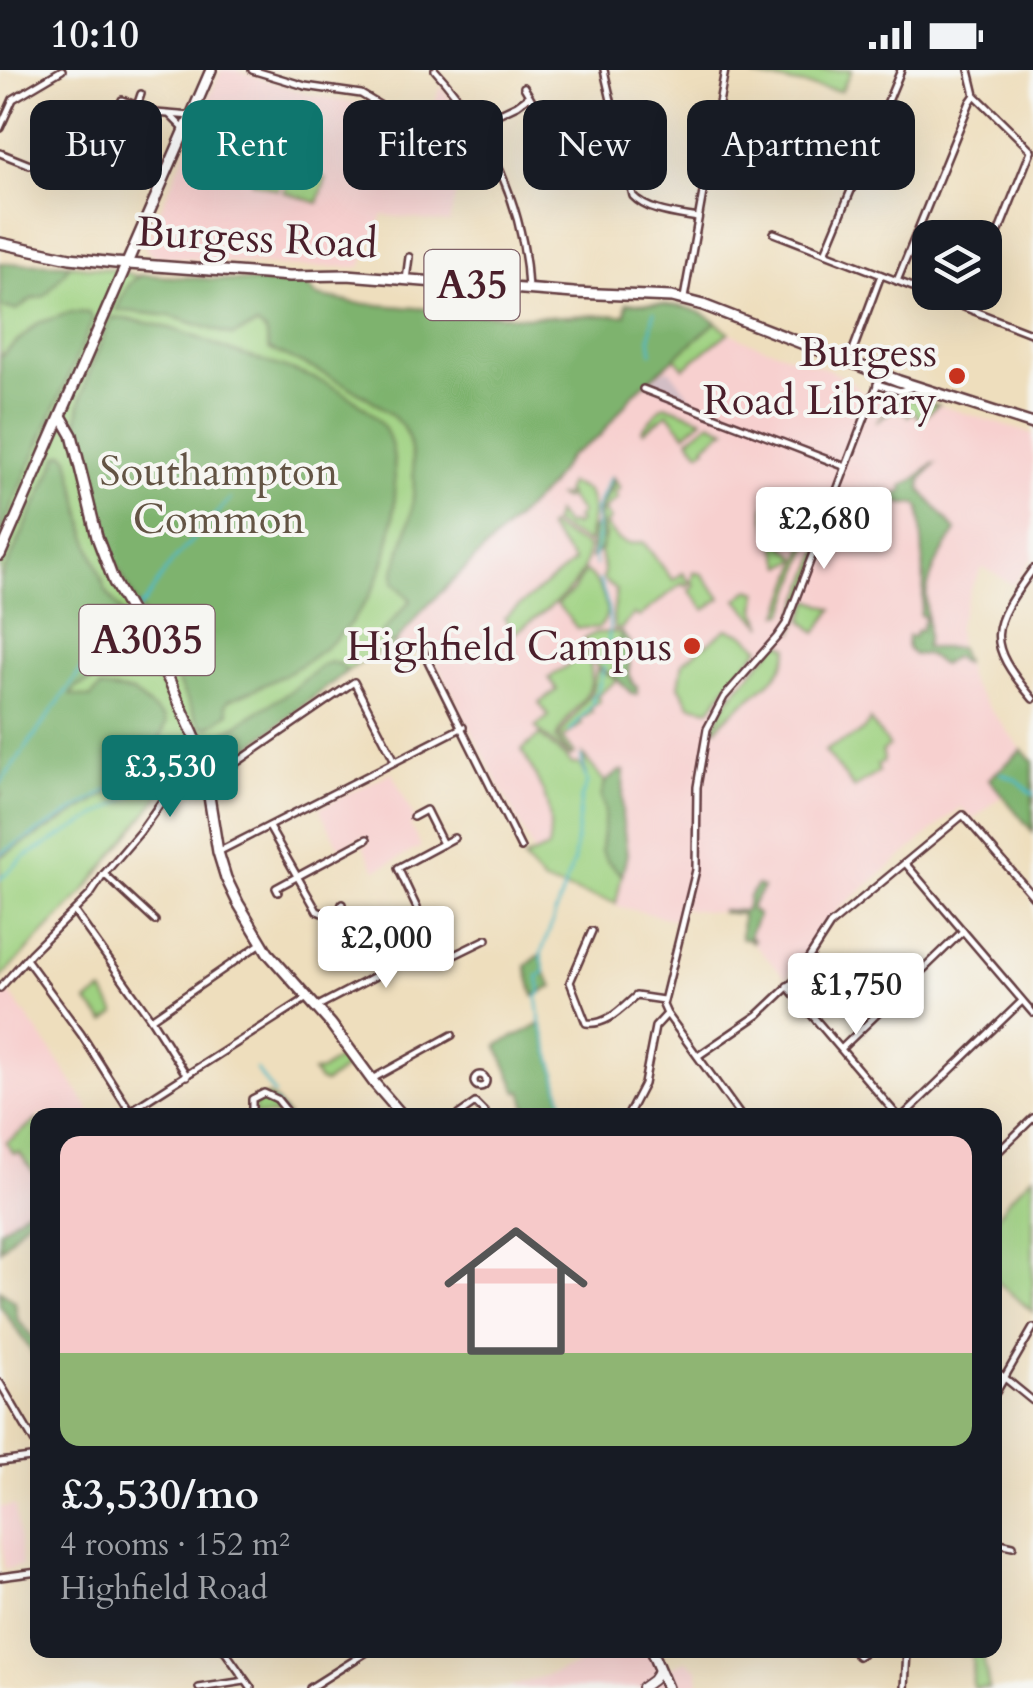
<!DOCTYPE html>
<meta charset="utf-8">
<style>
body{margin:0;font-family:Cardo,serif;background:#242831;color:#f1f3f6;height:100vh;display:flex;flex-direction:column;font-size:38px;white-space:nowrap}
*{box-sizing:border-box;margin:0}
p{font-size:32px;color:#9ea1a6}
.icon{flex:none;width:55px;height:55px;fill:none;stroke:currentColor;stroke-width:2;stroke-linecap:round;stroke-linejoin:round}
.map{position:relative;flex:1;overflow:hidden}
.drawer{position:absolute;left:30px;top:1038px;width:972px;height:550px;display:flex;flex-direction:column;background:#171b24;border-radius:20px;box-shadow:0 10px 40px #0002}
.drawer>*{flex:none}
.banner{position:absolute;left:30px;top:30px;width:975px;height:90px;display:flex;gap:20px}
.fabs{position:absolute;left:912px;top:150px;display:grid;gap:20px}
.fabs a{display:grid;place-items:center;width:90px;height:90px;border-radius:20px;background:#171b24;box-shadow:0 10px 40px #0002;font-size:50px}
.price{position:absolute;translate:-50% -85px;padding:0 22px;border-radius:10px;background:#fff;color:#222;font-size:32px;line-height:65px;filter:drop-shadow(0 2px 5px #0008)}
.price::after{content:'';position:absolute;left:50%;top:60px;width:30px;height:22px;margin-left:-15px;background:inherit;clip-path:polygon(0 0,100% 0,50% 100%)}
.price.active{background:#0f766e;color:#fff}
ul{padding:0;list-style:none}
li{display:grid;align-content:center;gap:20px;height:530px;padding:0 30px}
li span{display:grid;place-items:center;height:310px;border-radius:20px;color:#555}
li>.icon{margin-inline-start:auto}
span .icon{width:180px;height:180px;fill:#fffc;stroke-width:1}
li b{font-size:42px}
.tag{padding:0 35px;border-radius:20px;background:#171b24;box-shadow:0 10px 40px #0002;font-size:35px;line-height:90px}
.tag.active{background:#0f766e;color:#fff}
.status{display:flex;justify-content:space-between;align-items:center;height:70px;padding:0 50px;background:#171b24;direction:ltr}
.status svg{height:28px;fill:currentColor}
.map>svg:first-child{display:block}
.built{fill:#f7d0cf}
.industrial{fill:#d2bec5}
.green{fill:#9ed180;stroke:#747856;stroke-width:2.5}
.forest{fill:#7eb36e;stroke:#64694c;stroke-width:2.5}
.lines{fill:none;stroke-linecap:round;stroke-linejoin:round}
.stream{stroke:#4cb9c7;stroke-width:2.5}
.street-casing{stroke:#633c41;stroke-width:10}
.secondary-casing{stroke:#633c41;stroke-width:12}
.primary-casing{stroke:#633c41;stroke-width:14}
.street{stroke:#fff;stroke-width:5}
.secondary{stroke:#fff;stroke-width:8}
.primary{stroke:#fff;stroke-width:9}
.poi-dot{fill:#c8321e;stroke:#f6f6f2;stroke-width:4}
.labels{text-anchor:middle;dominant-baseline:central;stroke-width:8;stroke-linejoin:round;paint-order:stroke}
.shield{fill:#f6f6f2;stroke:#7e6067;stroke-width:2.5}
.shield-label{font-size:40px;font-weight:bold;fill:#4a1f2b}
.street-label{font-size:42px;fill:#4a1f2b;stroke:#f6f6f2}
.poi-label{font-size:42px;fill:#4a1f2b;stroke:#f6f6f2;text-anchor:end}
.park-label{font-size:42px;fill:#635444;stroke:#f6f6f2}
</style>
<div class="status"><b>10:10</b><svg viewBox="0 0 49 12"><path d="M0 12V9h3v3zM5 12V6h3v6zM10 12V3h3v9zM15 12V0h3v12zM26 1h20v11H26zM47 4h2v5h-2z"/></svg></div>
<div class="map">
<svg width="1033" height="1618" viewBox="0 0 1033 1618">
<rect width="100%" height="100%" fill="#f6f6f2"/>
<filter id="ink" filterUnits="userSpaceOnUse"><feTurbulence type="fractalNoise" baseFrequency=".01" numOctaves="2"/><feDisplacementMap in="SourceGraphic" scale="20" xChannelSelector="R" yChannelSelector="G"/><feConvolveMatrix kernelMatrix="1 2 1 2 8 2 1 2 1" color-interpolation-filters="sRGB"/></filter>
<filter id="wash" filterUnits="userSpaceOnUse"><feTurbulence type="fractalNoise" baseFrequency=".0048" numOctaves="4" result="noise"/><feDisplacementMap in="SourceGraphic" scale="40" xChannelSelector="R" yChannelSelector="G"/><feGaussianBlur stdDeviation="2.25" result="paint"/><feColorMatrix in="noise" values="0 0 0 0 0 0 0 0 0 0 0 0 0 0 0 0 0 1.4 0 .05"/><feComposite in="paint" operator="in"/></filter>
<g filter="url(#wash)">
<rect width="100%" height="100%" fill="#eedebd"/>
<g class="built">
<path d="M221,0h14l73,24 48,9 34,18 32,11 19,-46 23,33 27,49 -33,15 -9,40 -66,-8 -22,52h-73l-134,-11 -7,-5 -2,-7z"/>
<path d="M711,248l10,10 26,13 81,28 20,10 14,13 25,4 7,5 5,-5 39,9 95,29v123l-20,28 -30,-18 -12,21 -14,40 2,20 12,36 51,66 -33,29 13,17 -29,24 -12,-13 -123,103 -19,22 -20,33 -13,13 -37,-39 -8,-1v-24l-47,-4 -14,-3 -4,13 -59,-14 -2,-3 -71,-20 -21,-24 11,-6 -103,-201 -6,-8 -9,5h-6l-10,6h-4l-4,-5 5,-12 14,-11 10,-15 129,-127 19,-29 30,-19 34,-43 43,-37z"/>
<path d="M392,702l24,50 -6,3 11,22 -45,23 -13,-24 6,-3 -4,-7 -25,12 -21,-40z"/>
<path d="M7,919l47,65 39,61h-55l-1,86 -37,29v-234z"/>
<path d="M15,1436l7,60 -18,3 -4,-62z"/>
<path d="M622,1580h36l8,19 20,-8 12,8v19h-190z"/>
</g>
<path class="industrial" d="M669,299l23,29 5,7 -49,-20 15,-14z"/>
<g class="green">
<path d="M754,0h98l-11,21 -86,-14z"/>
<path d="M259,88l27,8 -8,24 -26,-8z"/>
<path d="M292,98l34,11 -8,24 -34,-11z"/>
<path d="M0,193l71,2 46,5 20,6 6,-1 163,10 11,11 35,7 171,14 102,-2 2,-12 59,5 3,37 27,-23 13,10 -45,36 -9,-11 -42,37 -34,43 -30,19 -19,29 -129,127c-10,14 -23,23 -29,38l-12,2 -33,19 -130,102 -7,-1 -4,-19 -11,6 -33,34 -78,99 -84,87z"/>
<path d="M899,326l39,9 -18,15 -6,-9 -6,5 -9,-11 -23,17z"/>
<path d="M665,335l3,1 35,13 -18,15 -17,-21 -24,19 -2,-2 19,-23z"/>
<path d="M710,352l16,7 -21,16 1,3 -6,4 -11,-13z"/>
<path d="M615,411l5,7 -6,5 4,5 -15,12 7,10 -5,4c13,17 16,23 38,18l30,38 10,-7 7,9 -3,5 -4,-4 -44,34 -5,-3 -13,15h-7l-1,-13 3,-26 -13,-10 1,-10 -4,-18 5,-16 -6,-18 2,-11z"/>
<path d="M569,413c6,3 12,4 17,8 11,9 4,39 2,52l-36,-19 4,-11 10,13 5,-3 3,3 5,-4 -3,-4 5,-5 -13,-16 -5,2 -5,-2 10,-3 -3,-2z"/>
<path d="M768,431l11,5 -2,4 10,8 -5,10 3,2 -4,13 16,14 -1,4 -13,5 -18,-50v-8z"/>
<path d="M816,444l4,1 -35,98 -5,1z"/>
<path d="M831,450l4,1 -41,111 -5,-4z"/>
<path d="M548,456l39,21c3,39 -45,65 -72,86l-11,-15 70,-56 -27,-34z"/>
<path d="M585,501c15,12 32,42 13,57h-21l-20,-24 16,-13z"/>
<path d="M694,502l8,2 19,24 -16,12 -15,-19 5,-6 -3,-3z"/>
<path d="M750,519l8,3 -2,18 8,16 -27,-26z"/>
<path d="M810,530l23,9 -17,24 -13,-13z"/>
<path d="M727,559l17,5 16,14 -31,35 -19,26 -20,-4 -11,-19 4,-24z"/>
<path d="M614,562l8,1 -7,17 2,9 -3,17 -19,-11 -11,-26 11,-6z"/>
<path d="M779,572l10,5c-4,37 -51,52 -72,81l-5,1 17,-31z"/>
<path d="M587,582c16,49 -14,47 -31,86l14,20 -35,-31 14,-11 -10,-13 18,-13 -8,-12z"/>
<path d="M597,599l20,11 -20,16 3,5 -10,8 2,3 -12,9 2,3 -19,14 12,16 -3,2 -13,-16 1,-5 31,-42z"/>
<path d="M870,650l19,26 -7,6 2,6 -2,5 -5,2 2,7 -25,16 -29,-37c16,-12 36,-11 45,-31z"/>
<path d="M540,665l32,29h7l7,12 -3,-21 22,27c-5,18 0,18 0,33 -2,35 -12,34 17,60l-6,28 -72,-20 -21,-24 25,-11c8,-40 -8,-64 -26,-98z"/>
<path d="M103,921l13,23 -11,8 -18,-20z"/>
<path d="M343,985l7,9 -25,19 -6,-2 -6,-9 8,-1z"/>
<path d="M268,1026l7,5 12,14h-33l1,-15z"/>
<path d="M37,1050v57l-18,-25 -5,2 -8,-11z"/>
<path d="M1033,1105v137l-38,-32v-61l15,-21z"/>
<path d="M982,1580l7,38h-16l-1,-33z"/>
</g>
<g class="forest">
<path d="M0,193l71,1 -26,32 -13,3 -15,11 -17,-3z"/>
<path d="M143,205l163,10 11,11 38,7 168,14 102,-2 2,-12c30,1 64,-1 89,19l-83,72 -34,43 -30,19 -19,29 -129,127 -26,31h-9l-5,-4v-5l30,-34 -17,-17v-9c6,-25 18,-51 19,-76 2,-19 0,-45 -6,-63 -13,-33 -105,-72 -138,-86l-3,-17 -9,-7 -24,11 -63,-20 -54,-6c7,-14 12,-31 27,-35z"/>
<path d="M72,242l17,1 4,7 -93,214v-177l38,-34z"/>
<path d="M112,247c18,3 36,5 53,10 25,6 48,18 72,26 52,17 104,26 143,69 16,18 15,50 15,73 -4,115 -66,166 -166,205l-3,4 3,9 -20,14 -7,-1 -6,-9 -83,-159 -36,-128c1,-40 20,-77 35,-113z"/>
<path d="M65,383l4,5 19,82 18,51 25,34 1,9 -1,15 -6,9 -28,21 -21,8 -5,8 19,3 10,-10 32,4 32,26 2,6c-11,30 -14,39 -39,59l-127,74v-59l2,-4 -2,-4v-209l59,-126z"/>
<path d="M933,394h2l-14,16v10l35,41c-12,18 -25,38 -29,60 -4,20 5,36 -2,57h34l5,15h-3l-6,-7 -13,9 -16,-11 -12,1 -7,-7 1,-12 6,1 3,-7 4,1 4,-14 -5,-2c8,-30 1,-74 0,-107l-4,-4h-13l-13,-5 14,-9 -2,-4 12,-6z"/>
<path d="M612,407l3,4c-6,10 -13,21 -15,32 -3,20 14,29 -9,45l1,-28 4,-5 2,-18z"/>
<path d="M622,563l12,16 -4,2 -1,22 5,13h3v9l-5,-1 -18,-18 3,-17 -2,-9z"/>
<path d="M331,592l8,2 8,7 -130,102 -7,-1 -4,-20 10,-14 75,-47 31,-26z"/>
<path d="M1022,680l11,12v70l-44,-53z"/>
<path d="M620,701h4l-2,45 5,38 -5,21 -15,-14 -6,-10 4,-40 -4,-14 4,-15z"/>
<path d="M757,815l6,3 -12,18v4l7,5 -9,21 5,4 -2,2 -3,-3 -8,-1 1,-24 -20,-2v-2l23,1 4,-15z"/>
<path d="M541,884l4,18 8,15 -19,9 -8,-30z"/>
<path d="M541,954l15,49 6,28 7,14h-40l-7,-24 -4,1 -21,-47z"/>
<path d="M37,1131v7l-37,42v-20z"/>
<path d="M0,1220l15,12 3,18 19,22v18l-37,-55z"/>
</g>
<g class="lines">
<g class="stream">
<path d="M652,283l-2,-16 4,-25"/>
<path d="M596,495l-2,-8 4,-21 -3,-25 15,-34"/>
<path d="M599,510c12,25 12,48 8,75"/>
<path d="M137,540l8,-8 27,-40 58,-63"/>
<path d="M570,662l24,-30 -2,-3 6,-9 6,-23"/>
<path d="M1001,703l16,7 16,14"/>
<path d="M0,714l100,-140 27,-26"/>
<path d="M0,784l124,-73"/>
<path d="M0,809l23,-21 110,-63"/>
<path d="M256,999l18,25"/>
<path d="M275,1033l8,12"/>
<path d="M569,1045l-7,-14 -6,-28 -15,-49 -4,-27 4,-4 -3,-17 7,-4 -4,-18 33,-94 7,-62 6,-15 -6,-26"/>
</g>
</g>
</g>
<g filter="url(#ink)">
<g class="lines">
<defs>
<g id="street">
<path d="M252,0l53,16 56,8 35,21"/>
<path d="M435,0c53,59 90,138 93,218"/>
<path d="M604,0l29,126c15,16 43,18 65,22"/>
<path d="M969,0l6,25 56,55"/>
<path d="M524,17l9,15"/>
<path d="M122,30l34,13 35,3"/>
<path d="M137,36l4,-12"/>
<path d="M170,45l15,15"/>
<path d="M477,54l40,-19 12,-9"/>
<path d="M715,54l74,12"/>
<path d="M0,58l13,-29 49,-29"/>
<path d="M0,83l30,12"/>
<path d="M774,163l259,101"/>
<path d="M825,183l76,-183"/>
<path d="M985,196l46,-115"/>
<path d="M406,210l3,-23"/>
<path d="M897,211l73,-179 5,-7"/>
<path d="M684,228l41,-228"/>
<path d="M967,238l7,-16"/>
<path d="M853,280l28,-75"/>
<path d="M877,314l23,7 13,-4"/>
<path d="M643,319l203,78"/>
<path d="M1033,499c-43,59 -49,72 0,130"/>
<path d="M422,579l99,199"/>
<path d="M207,713l147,-101 41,79"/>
<path d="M413,747l13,-7 17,34"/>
<path d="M269,757l48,84 5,2 18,-3 2,-6"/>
<path d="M454,768l-56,30 44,93 45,-22"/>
<path d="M218,782l245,-125"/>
<path d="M905,793l128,150"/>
<path d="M104,804l51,47"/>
<path d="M278,822l-2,-4 91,-49"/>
<path d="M74,841l77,108 36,57"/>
<path d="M592,861l-22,51 16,41c21,3 36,-15 50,-27l27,4"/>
<path d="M26,889l55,75 49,77"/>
<path d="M787,916l110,129"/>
<path d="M0,918l31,-35 59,-58 14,-21 36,-42 27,-38 32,-31"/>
<path d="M316,937l119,-62"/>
<path d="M151,949l109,-75"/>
<path d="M842,978l121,-117"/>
<path d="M698,986l60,-41 36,-34 36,-56 133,-110 70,81"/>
<circle cx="480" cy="1011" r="6"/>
<path d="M372,1009l80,-44"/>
<path d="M124,1045l183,-117"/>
<path d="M252,1045v-16l12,-6 13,6 13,16"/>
<path d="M458,1045l17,-12 12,12"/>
<path d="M628,1045l16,-31 11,-57 12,-13"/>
<path d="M740,1045l-73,-101 -4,-9 33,-135 1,-83 10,-58 17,-32 53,-60 9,-13 95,-249"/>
<path d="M904,1045l118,-114"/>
<path d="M995,1085l38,-37"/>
<path d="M995,1300l38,31"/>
<path d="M0,1313l38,65"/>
<path d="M995,1324l38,-66"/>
<path d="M0,1392l38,-5"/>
<path d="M995,1472l18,4"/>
<path d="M0,1507l38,-5"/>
<path d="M224,1580l27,38"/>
<path d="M852,1580l6,6 9,-6"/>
<path d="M964,1580l2,2"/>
<path d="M199,1618l46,-7"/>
<path d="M310,1618l60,-38"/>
<path d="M905,1618l2,-38"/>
</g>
<path id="secondary" d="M642,1618l11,-8 6,-9"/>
<g id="primary">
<path d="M0,173l70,15 45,5 175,13 57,-1 227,18 98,4 31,8 196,76 134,43"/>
<path d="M61,346l11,19 25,102 17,45 56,100 25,56 12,46 11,68 8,26 12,25 30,50 63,71 44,60 27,31"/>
<path d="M0,485l211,-485"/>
<path d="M651,1580l16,38"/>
</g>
</defs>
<use href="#street" class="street-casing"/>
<use href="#secondary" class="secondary-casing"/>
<use href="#primary" class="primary-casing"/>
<use href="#street" class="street"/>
<use href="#secondary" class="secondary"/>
<use href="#primary" class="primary"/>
</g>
</g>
<g class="poi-dot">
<circle cx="957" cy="306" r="10"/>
<circle cx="692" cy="576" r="10"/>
</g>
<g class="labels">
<g class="shield">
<rect x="424.5" y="180" width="95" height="70" rx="8"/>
<rect x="79.5" y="535" width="135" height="70" rx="8"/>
</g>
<g class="shield-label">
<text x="472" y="215">A35</text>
<text x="147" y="570">A3035</text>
</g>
<g class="street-label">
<text transform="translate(257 168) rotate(3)">Burgess Road</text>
</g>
<g class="poi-label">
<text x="937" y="282">Burgess<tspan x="937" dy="48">Road Library</tspan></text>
<text x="672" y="576">Highfield Campus</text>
</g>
<g class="park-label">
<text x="219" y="401">Southampton<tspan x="219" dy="48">Common</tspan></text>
</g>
</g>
</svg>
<div class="fabs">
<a><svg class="icon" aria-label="layers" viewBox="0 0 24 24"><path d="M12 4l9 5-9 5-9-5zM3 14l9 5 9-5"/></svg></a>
</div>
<b class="price" style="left:824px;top:502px">£2,680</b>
<b class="price active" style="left:170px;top:750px">£3,530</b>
<b class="price" style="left:386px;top:921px">£2,000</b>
<b class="price" style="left:856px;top:968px">£1,750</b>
<div class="banner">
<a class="tag">Buy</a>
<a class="tag active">Rent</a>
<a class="tag">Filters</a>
<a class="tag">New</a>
<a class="tag">Apartment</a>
</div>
<section class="drawer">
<ul>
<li><span style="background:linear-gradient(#f6c9c9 70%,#8fb573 0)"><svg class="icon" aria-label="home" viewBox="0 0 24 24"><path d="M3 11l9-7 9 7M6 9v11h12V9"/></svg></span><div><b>£3,530/mo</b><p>4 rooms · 152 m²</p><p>Highfield Road</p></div></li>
</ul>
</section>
</div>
